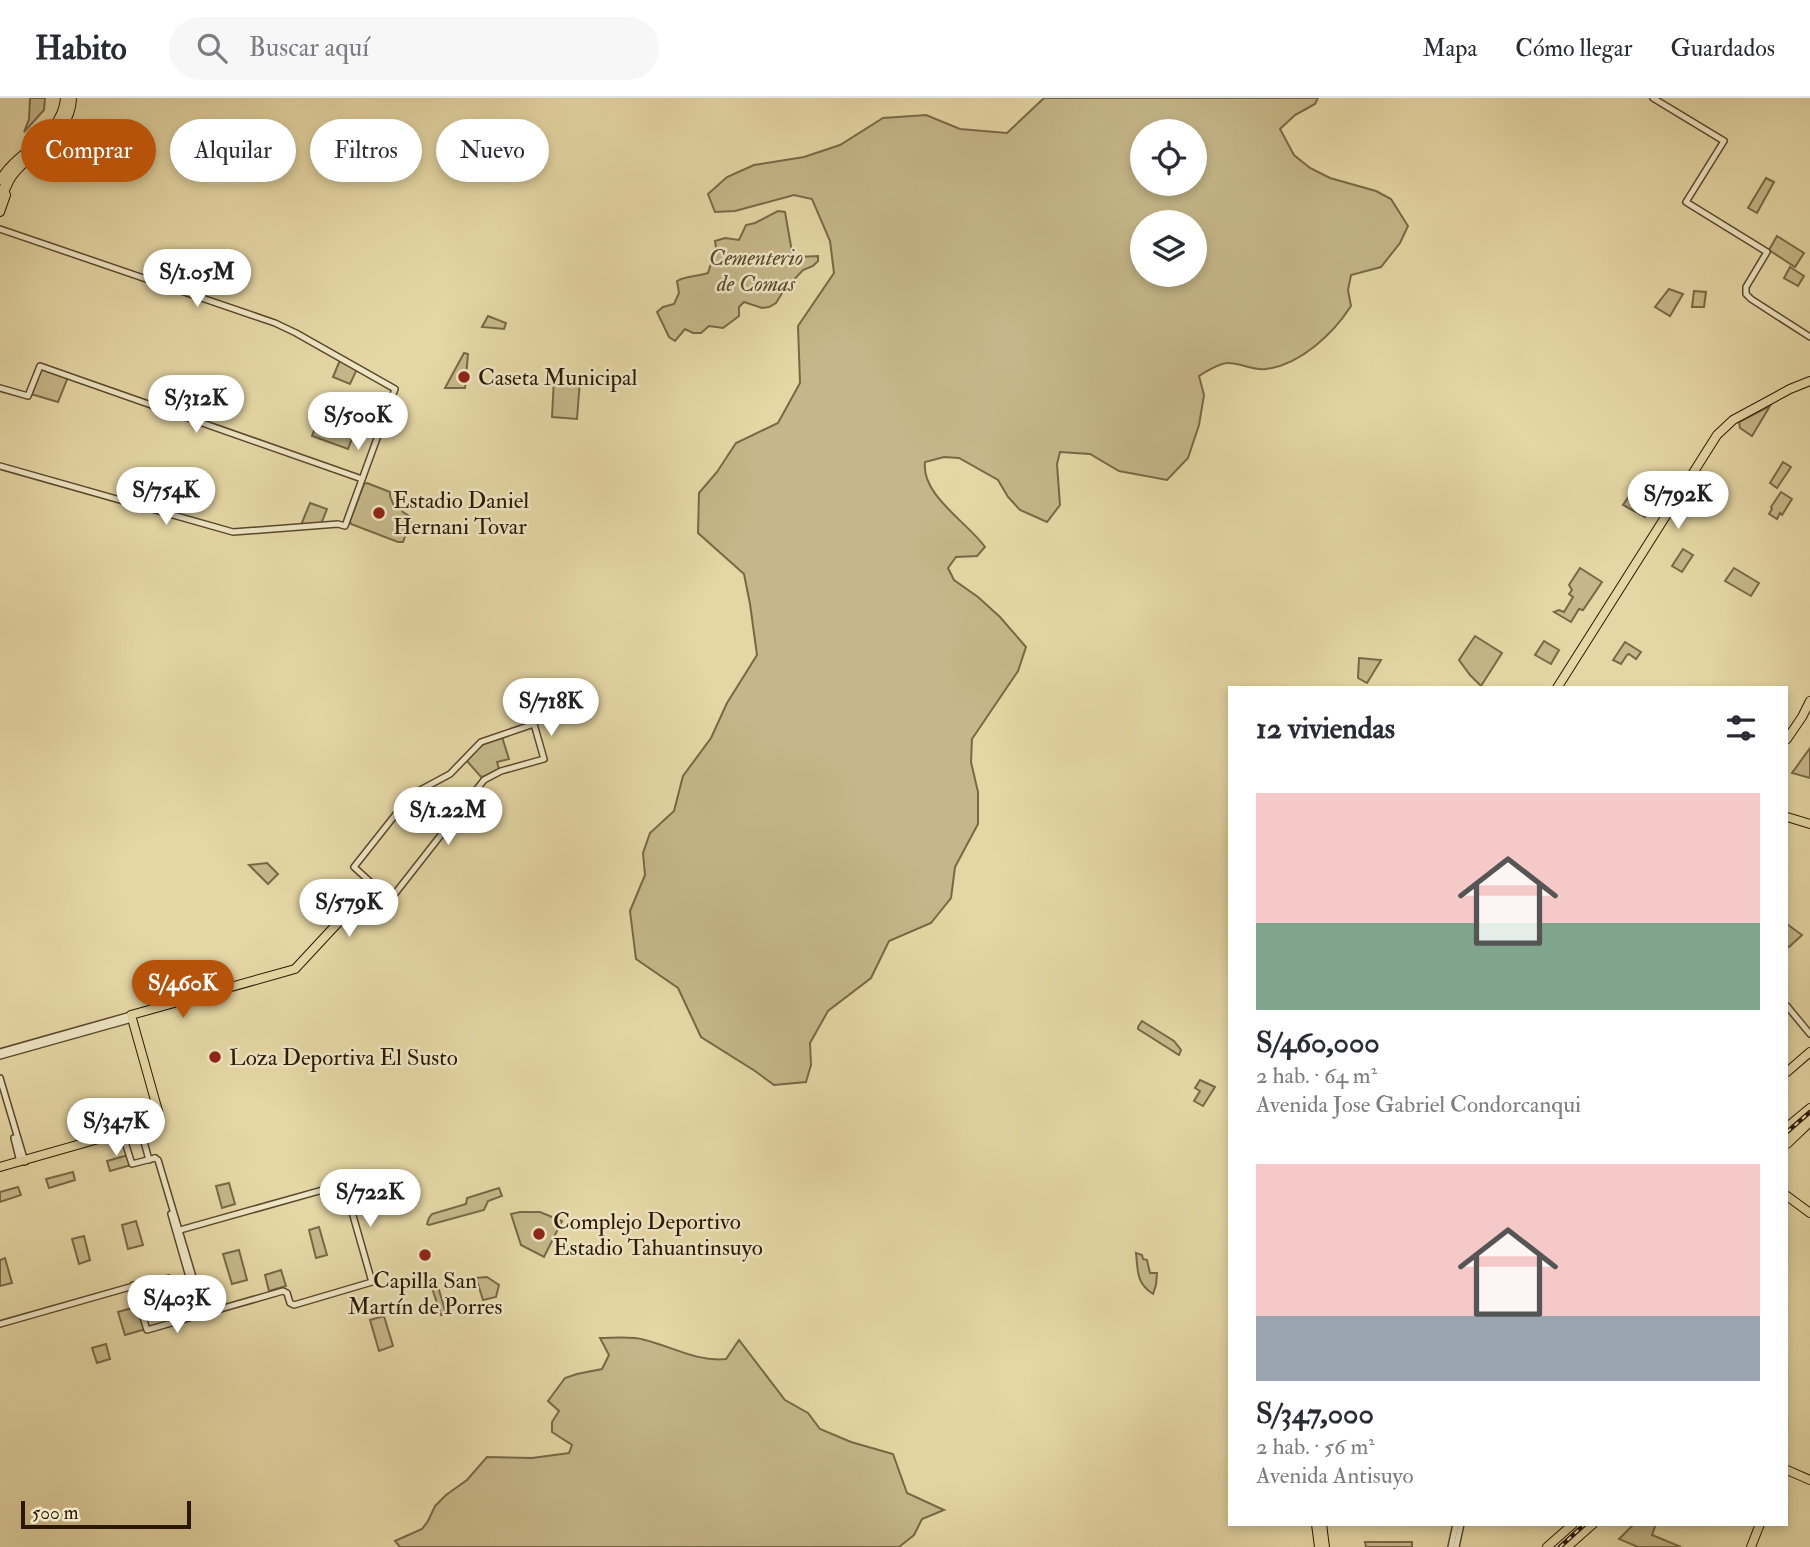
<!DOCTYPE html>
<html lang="es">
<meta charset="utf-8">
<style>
body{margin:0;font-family:"IM FELL Double Pica",serif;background:#f7f7f7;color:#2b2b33;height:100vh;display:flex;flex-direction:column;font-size:26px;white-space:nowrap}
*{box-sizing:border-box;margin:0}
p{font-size:23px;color:#7c7c81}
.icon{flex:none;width:38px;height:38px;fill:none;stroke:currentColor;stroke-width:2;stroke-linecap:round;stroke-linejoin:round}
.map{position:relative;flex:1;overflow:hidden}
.panel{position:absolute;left:1228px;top:588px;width:560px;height:840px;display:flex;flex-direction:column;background:#fff;border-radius:0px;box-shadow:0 4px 10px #0003}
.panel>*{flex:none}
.hud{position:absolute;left:21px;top:21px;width:665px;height:63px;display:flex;gap:14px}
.controls{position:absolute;left:1130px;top:21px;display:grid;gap:14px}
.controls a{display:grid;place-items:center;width:77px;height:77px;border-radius:50%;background:#fff;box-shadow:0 4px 10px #0003;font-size:35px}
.scale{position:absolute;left:21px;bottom:18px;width:170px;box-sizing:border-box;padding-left:7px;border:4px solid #2b1802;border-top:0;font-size:19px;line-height:24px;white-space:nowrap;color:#2b1802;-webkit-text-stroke:5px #eee5c4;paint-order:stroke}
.price{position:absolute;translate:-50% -60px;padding:0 16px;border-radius:24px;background:#fff;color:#222;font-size:23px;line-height:46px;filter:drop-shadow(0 2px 4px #0008)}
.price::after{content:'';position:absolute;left:50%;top:42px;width:21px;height:16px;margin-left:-10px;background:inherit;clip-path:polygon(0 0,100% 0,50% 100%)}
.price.active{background:#b45309;color:#fff}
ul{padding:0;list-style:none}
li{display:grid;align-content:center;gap:14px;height:371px;padding:0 28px}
li span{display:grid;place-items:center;height:217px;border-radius:0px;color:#555}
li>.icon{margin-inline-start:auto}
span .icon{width:126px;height:126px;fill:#fffc;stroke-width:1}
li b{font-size:30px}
h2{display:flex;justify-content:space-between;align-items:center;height:84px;padding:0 28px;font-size:30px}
.tag{padding:0 24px;border-radius:32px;background:#fff;box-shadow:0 4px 10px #0003;font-size:24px;line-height:63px}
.tag.active{background:#b45309;color:#fff}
header{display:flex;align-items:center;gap:42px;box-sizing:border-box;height:98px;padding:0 35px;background:#fff;border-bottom:2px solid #e1e1e2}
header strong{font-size:33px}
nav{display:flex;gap:38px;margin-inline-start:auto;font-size:24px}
.search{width:490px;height:63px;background:#f7f7f7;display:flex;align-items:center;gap:18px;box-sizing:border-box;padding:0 24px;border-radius:38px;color:#7c7c81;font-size:26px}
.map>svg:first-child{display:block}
.green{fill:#c5b789;stroke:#786846;stroke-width:2;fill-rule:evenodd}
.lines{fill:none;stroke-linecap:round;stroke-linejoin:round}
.minor-casing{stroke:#5a482b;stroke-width:8}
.major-casing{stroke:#2b1802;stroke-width:10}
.highway-casing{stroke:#2b1802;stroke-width:12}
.minor{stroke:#eee5c4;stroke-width:5}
.major{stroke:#e5d7a5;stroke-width:8}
.highway{stroke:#e5d7a5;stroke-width:10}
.rail-casing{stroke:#2b1802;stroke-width:4.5}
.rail{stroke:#eee5c4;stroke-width:2;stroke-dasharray:5;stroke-linecap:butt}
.poi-dot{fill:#8f2418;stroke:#eee5c4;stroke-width:2.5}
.labels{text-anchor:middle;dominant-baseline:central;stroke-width:5;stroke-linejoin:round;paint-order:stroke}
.park-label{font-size:23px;font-style:italic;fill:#59482a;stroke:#eee5c4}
.poi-label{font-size:23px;fill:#2b1802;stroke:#eee5c4;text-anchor:start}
</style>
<header>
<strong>Habito</strong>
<div class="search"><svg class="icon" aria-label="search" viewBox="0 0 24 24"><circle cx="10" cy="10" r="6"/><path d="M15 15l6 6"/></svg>Buscar aquí</div>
<nav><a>Mapa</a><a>Cómo llegar</a><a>Guardados</a></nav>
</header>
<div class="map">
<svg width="1810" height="1449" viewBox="0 0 1810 1449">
<rect width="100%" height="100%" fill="#e5d7a5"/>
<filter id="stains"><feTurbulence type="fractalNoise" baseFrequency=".00286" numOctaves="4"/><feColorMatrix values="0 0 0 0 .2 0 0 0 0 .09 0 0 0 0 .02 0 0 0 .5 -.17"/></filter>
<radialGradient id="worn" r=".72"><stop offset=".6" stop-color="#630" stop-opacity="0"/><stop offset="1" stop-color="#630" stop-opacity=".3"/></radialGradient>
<g class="green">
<path d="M30,0h15l-1,12 -20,22 5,-13z"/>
<path d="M1044,0h274l-3,6 -20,11 -15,14 14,26 16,13 20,10 46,13 15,8 17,27 -8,17 -19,24 -30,8 -3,15 3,16c-18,28 -51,59 -85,63 -12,2 -25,-6 -38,-6 -9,0 -21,8 -29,13l5,19 -5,30 -11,33 -21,22 -48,-9 -29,-17 -30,-2 -3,12 3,41 -13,17 -27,-12 -12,-13 -10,-17 -39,-22 -15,-1 -19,5c-4,33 42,60 60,85l-8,9 -21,1 -8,11 6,12 24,17 22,20 26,30 -8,24 -46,68 -1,23 7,30v32l-23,43 -4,31 -20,25 -42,18 -18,37 -43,33 -18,32 1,22 -5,17 -32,3 -19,-14 -54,-34 -23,-49 -42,-29 -6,-48 15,-36 -2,-22 7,-20 24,-22 9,-35 28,-38 16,-35 30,-48 -7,-51 -6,-30 -46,-41 1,-40 18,-21 19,-29 42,-20 22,-40 -2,-57 36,-53 -4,-32 -18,-42 -18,-4 -59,16 -20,1 -7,-18 19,-17 27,-12 50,-8 36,-12 43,-27 43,-3 34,14 47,4zM1143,33h52v53h-52zM1143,124h52v53h-52z"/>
<path d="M1766,80l8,4 -17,31 -9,-5z"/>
<path d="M778,113l7,1 7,40 5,5 21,-1v5l-5,5 -10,4 -19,20 -8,13 -7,4 -7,1 -18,-6 -5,5v9l-16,12 -14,-2 -8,7h-8l-8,-4 -10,12 -6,-4 -12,-25 6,-5 11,-3 5,-11 -2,-12c10,-6 20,-4 31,-8l8,-25 -1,-7 10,-3 14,2 7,-15 9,-2z"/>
<path d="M1777,138l27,17 -9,14 -26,-17z"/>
<path d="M1790,169l14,9 -6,10 -14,-8z"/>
<path d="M1669,191l14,5 -13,22 -15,-9z"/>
<path d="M1694,193l12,1 -2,15h-12z"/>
<path d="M488,218l18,7 -2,6 -22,-2z"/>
<path d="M464,255l4,1 -3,34h-20z"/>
<path d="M340,262l17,9 -7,15 -17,-7z"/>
<path d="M41,270l27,9 -10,25 -27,-8z"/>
<path d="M554,280l26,2 -3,39 -25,-2z"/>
<path d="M1770,308l-18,30 -12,-8 -1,-6z"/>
<path d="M318,322l36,13 -6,16 -36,-13z"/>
<path d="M1783,364l8,5 -14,21 -7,-5z"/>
<path d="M367,385l23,9v4l4,10 7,3 2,3 9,6 -9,24h-5l-47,-18 -1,-3 14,-37z"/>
<path d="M1636,388l21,13 -12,18 -22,-12z"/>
<path d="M1781,394l11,7 -10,16 -2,-2 -3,6 -8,-5 3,-5 -1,-2z"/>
<path d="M310,405l17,6 -6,15 -20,1z"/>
<path d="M1683,451l10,6 -11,17 -10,-6z"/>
<path d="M1580,470l22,14 -19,28 -4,-1 -8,13 -17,-10 5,-2 5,2 9,-15 -4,-3 3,-4 -3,-5z"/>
<path d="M1734,470l25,15 -8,13 -26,-15z"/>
<path d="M1475,538l27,17 -21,33 -11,-11 -11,-15z"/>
<path d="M1544,543l15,9 -8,14 -16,-9z"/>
<path d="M1625,544l16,10 -5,7 -7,-5 -2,1 -6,9 -8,-4z"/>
<path d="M1359,560l22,2 -14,23 -9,-5z"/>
<path d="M502,639l7,22 -12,3 2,7 -14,7 -4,1 -14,-16 1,-2 15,-15z"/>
<path d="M1810,650v30l-18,-5z"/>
<path d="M267,765l11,11 -10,10 -19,-19z"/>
<path d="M1787,826l15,11 -13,12 -2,-2z"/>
<path d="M1142,923l32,20 7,9 -2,5 -41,-26v-2z"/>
<path d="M1200,982l15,7 -12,19 -9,-5 6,-10 -5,-3z"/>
<path d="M128,1057l3,10 -21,6 -3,-10z"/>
<path d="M73,1074l2,8 -26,8 -3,-9z"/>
<path d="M229,1085l6,21 -13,4 -6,-22z"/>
<path d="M18,1089l3,8 -21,7v-10z"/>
<path d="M499,1090l3,8 -14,5 -4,9 -55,15 -2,-1 2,-6 3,-4 34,-10 1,-6z"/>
<path d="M520,1114h20l22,9 -18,36 -23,-12 -10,-31z"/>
<path d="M136,1123l7,24 -15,4 -6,-24z"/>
<path d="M319,1129l8,28 -11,3 -7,-28z"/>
<path d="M84,1138l6,24 -11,4 -7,-25z"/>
<path d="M239,1152l8,30 -15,4 -9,-30z"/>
<path d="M1136,1155l6,2 1,4 4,1 3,13h7l-1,12 -3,9c-17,-11 -15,-23 -17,-41z"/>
<path d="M5,1160l7,25 -12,3v-26z"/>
<path d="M281,1172l5,16 -17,5 -4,-16z"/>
<path d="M169,1177l7,24 -14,5 -7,-25z"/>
<path d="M487,1179l12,8 -3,12 -13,3 -7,-22z"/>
<path d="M437,1185l9,31 -5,1 -10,-30z"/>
<path d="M139,1208l7,23 -21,6 -7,-23z"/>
<path d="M384,1218l9,30 -14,5 -9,-31z"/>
<path d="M600,1240c14,0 32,-2 45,2 28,7 52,22 81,19l13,-19 46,60 23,13 12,16 31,13 42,12 14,39 37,17 -22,9 -8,16 -15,12h-499l-5,-6 27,-12 6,-8 7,-15 11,-11 21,-15 20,-23 45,1 37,-5 3,-8 -20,-13v-10l7,-11 -11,-10 17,-23 12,-4 25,-5 7,-14z"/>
<path d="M106,1246l4,15 -13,4 -5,-15z"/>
<path d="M1634,1426h22l-4,11 29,12h-43l-19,-8z"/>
<path d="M1365,1444h47v5h-46z"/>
</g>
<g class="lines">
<defs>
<g id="minor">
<path d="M1653,0l71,43 -38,61 81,50 -21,35v7l5,5 59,38"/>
<path d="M0,131l275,94 21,10 99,56 -50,137 -7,-2 -105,8 -233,-66"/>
<path d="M0,290l28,8 12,-30 322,113"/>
<path d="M534,626l10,35 -43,12 -17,9 -94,120 -36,-33 57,-72 39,-21 31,-32z"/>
<path d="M1787,908l23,28"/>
<path d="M0,954l131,-37"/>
<path d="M0,958l132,-37"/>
<path d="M0,980l25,84"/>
<path d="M140,1029l9,33"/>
<path d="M123,1038l9,28 23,-6"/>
<path d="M14,1040l6,24"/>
<path d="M155,1060l3,2 46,154"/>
<path d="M171,1116l28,98"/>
<path d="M133,1187l14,45 136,-39 4,2 3,10 4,2 78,-23 -28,-98 -164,46"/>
<path d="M0,1226l137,-39 2,8"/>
<path d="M1451,1449l5,-23"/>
<path d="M1456,1449l5,-23"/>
</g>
<g id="major">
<path d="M0,82c18,-31 62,-43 65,-82"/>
<path d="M0,114l6,-17"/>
<path d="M1557,590l160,-253 16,-15 57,-31 20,-8"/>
<path d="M1787,641l15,-22 8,-16"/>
<path d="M1787,719l23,7"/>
<path d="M1787,974l23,-20"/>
<path d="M1787,1029l23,-19"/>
<path d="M1787,1037l23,-19"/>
<path d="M1787,1046l23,-22"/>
<path d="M0,1069l158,-45 2,-4 -29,-103 164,-46 79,-85"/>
<path d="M1787,1098l23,17"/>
<path d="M1787,1372l23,10"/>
<path d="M1316,1426l3,23"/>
<path d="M1322,1426l3,23"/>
<path d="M1547,1449l26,-23"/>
<path d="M1567,1449l26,-23"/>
<path d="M1751,1449l9,-23"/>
</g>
<path id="highway" d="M0,103c4,-11 7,-22 15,-30 20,-24 55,-38 56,-73"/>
</defs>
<use href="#minor" class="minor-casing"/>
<use href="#major" class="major-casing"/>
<use href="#highway" class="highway-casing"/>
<use href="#minor" class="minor"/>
<use href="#major" class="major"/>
<use href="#highway" class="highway"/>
<defs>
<g id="rail">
<path d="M1787,1034l23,-20"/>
<path d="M1560,1449l25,-23"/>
</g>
</defs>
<use href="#rail" class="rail-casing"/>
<use href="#rail" class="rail"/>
</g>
<g class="poi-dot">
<circle cx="464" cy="279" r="7"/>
<circle cx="379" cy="415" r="7"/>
<circle cx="215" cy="959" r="7"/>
<circle cx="539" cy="1136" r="7"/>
<circle cx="425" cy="1157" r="7"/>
</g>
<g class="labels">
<g class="park-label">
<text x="756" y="159">Cementerio<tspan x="756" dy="26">de Comas</tspan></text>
</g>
<g class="poi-label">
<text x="478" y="279">Caseta Municipal</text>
<text x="393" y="402">Estadio Daniel<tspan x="393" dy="26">Hernani Tovar</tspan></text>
<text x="229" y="959">Loza Deportiva El Susto</text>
<text x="553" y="1123">Complejo Deportivo<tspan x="553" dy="26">Estadio Tahuantinsuyo</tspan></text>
<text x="425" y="1182" text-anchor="middle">Capilla San<tspan x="425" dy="26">Martín de Porres</tspan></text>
</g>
</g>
<rect width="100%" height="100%" filter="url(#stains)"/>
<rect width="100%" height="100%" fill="url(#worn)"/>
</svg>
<div class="controls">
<a><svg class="icon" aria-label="locate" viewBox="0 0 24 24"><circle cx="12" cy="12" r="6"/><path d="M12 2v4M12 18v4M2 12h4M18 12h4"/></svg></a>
<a><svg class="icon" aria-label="layers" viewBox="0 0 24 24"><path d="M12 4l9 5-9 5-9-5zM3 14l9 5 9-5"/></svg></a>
</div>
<div class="scale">500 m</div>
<b class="price" style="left:197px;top:211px">S/1.05M</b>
<b class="price" style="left:196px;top:337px">S/312K</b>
<b class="price" style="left:358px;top:354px">S/500K</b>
<b class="price" style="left:166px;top:429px">S/754K</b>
<b class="price" style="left:1678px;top:433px">S/792K</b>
<b class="price" style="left:551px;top:640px">S/718K</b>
<b class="price" style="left:448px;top:749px">S/1.22M</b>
<b class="price" style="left:349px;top:841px">S/579K</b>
<b class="price active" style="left:183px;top:922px">S/460K</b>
<b class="price" style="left:116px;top:1060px">S/347K</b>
<b class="price" style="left:370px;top:1131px">S/722K</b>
<b class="price" style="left:177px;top:1237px">S/403K</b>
<div class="hud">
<a class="tag active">Comprar</a>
<a class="tag">Alquilar</a>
<a class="tag">Filtros</a>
<a class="tag">Nuevo</a>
</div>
<section class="panel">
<h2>12 viviendas<svg class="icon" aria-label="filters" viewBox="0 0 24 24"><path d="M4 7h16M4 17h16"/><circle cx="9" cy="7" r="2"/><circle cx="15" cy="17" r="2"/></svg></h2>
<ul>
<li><span style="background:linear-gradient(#f6c9c9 60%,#7fa58c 0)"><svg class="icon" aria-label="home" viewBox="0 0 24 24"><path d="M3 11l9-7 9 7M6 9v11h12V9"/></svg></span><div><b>S/460,000</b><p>2 hab. · 64 m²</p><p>Avenida Jose Gabriel Condorcanqui</p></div></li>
<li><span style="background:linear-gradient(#f6c9c9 70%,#9aa5b1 0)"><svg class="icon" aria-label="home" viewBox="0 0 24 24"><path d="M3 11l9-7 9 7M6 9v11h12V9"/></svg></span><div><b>S/347,000</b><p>2 hab. · 56 m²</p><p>Avenida Antisuyo</p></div></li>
</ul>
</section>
</div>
